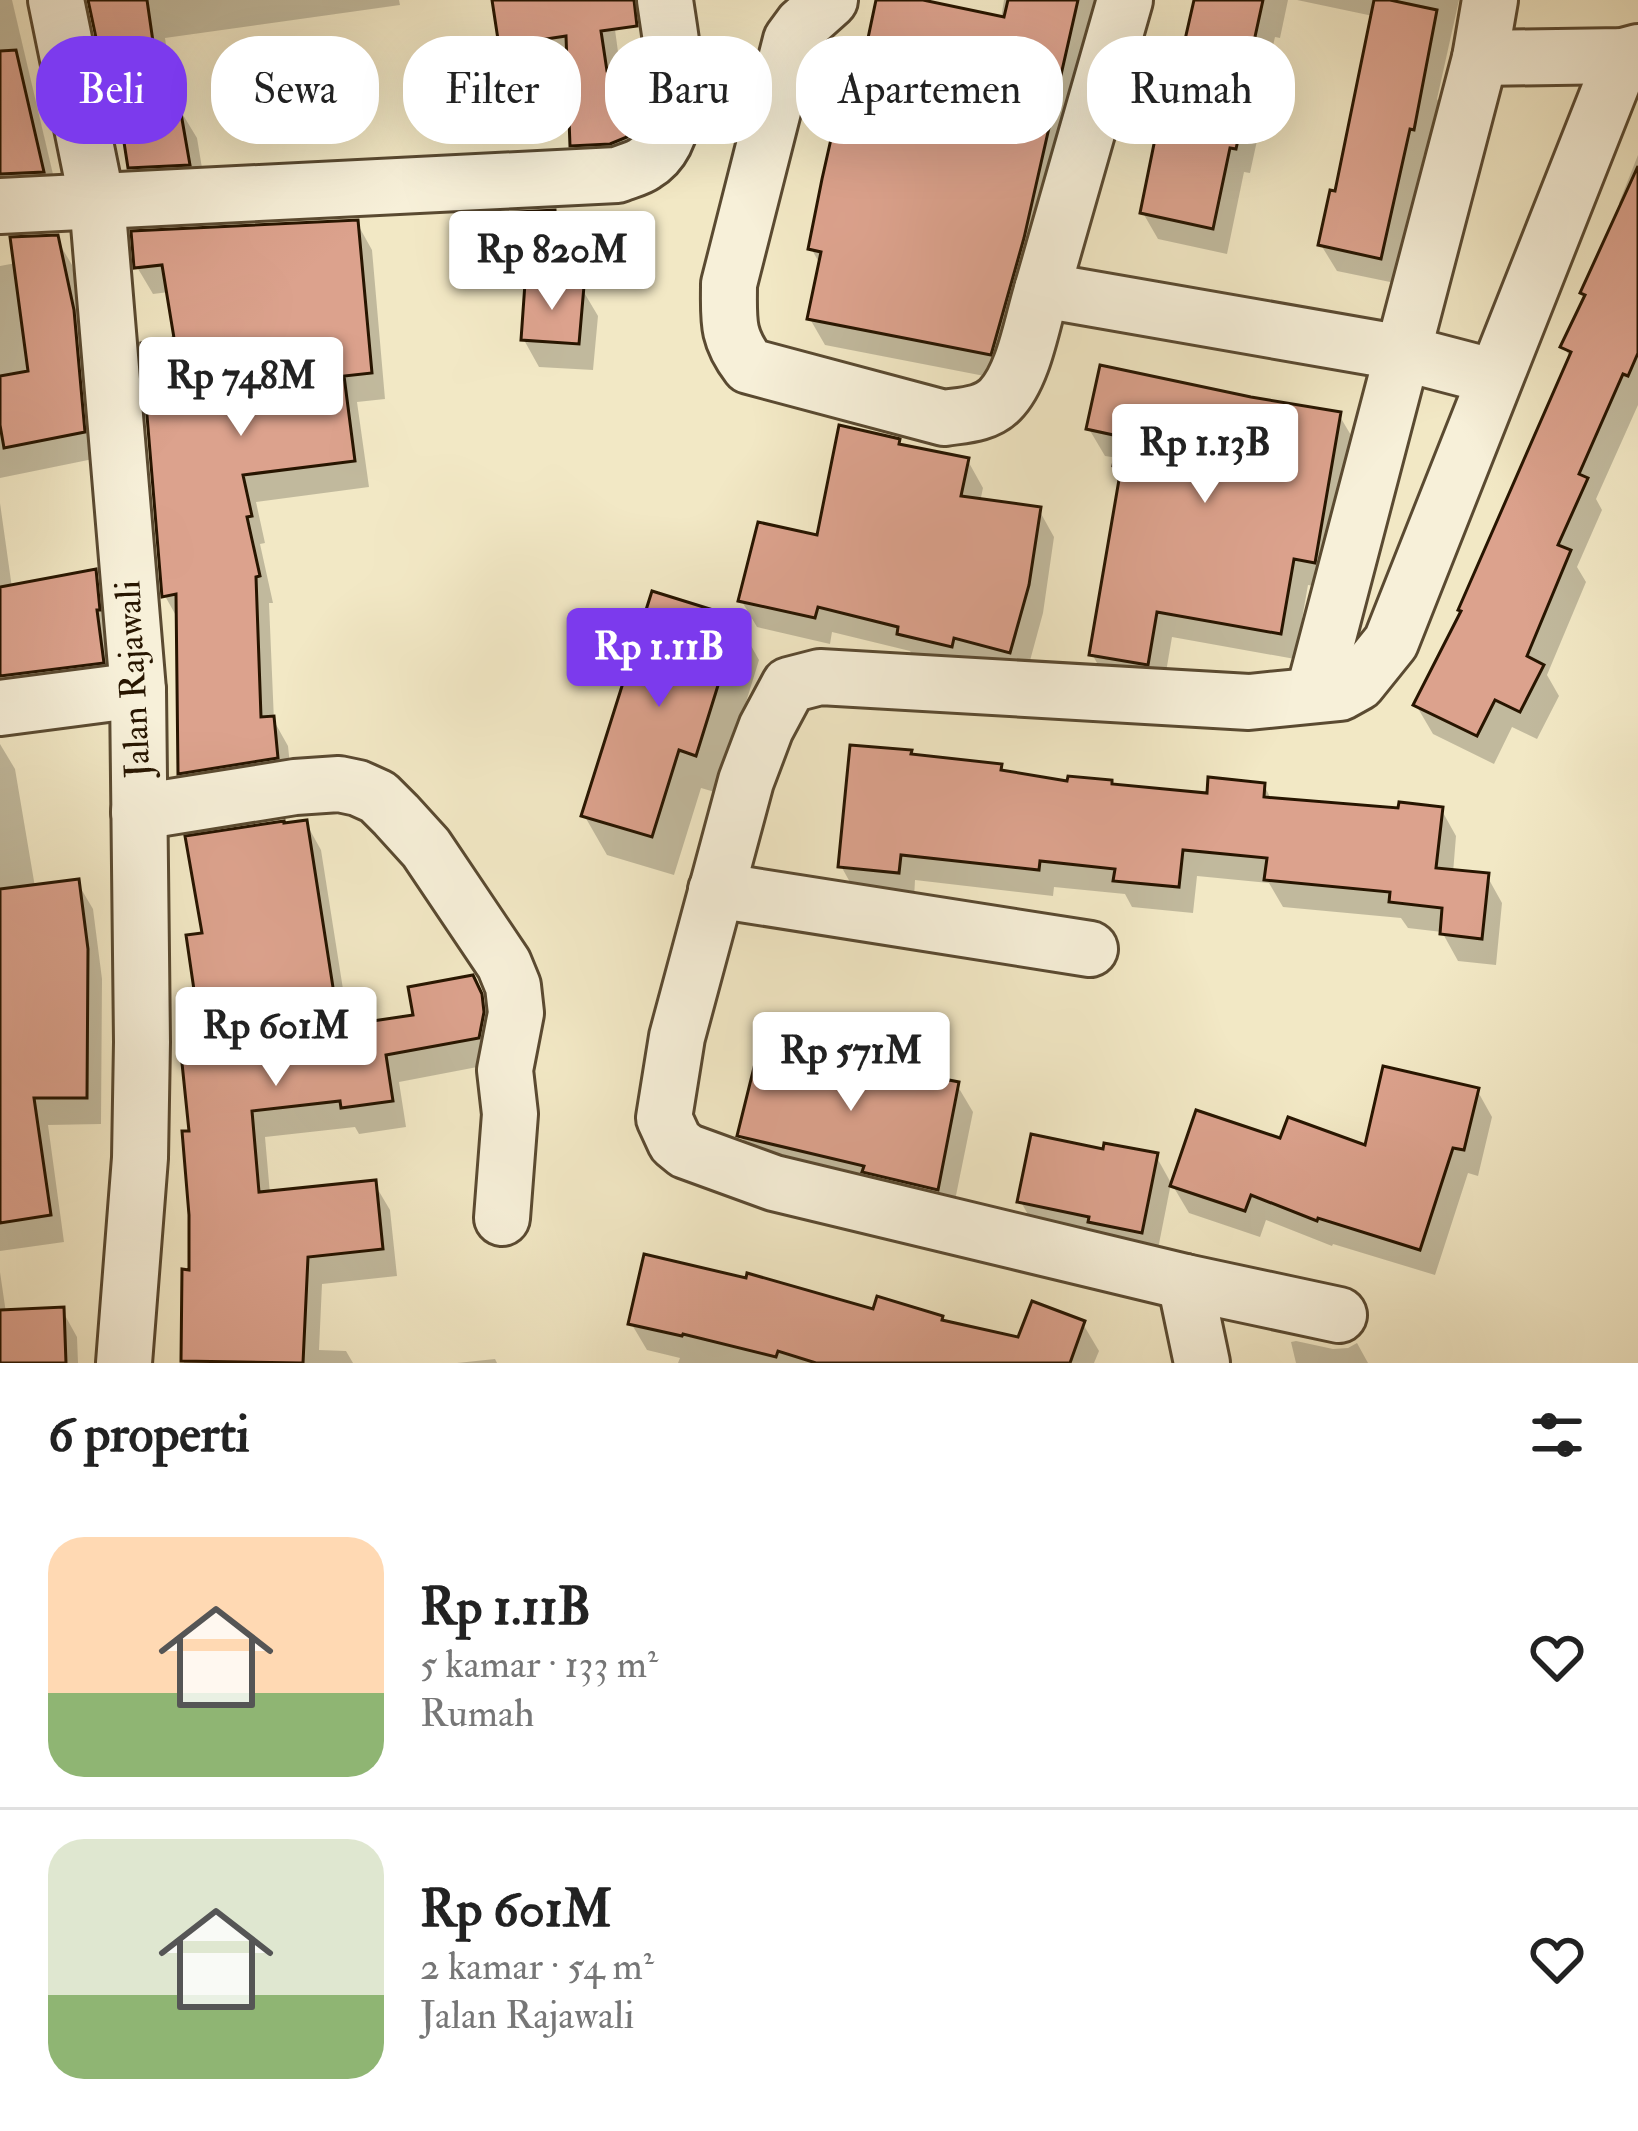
<!DOCTYPE html>
<html lang="id">
<meta charset="utf-8">
<style>
body{margin:0;font-family:"IM FELL Double Pica",serif;background:#f2f2f2;color:#222;height:100vh;display:flex;flex-direction:column;font-size:45px;white-space:nowrap}
*{box-sizing:border-box;margin:0}
p{font-size:39px;color:#767676}
.icon{flex:none;width:66px;height:66px;fill:none;stroke:currentColor;stroke-width:2;stroke-linecap:round;stroke-linejoin:round}
.map{position:relative;height:1363px;overflow:hidden}
.panel{display:flex;flex-direction:column;background:#fff;flex:1}
.panel>*{flex:none}
.guide{position:absolute;left:36px;top:36px;width:1566px;height:108px;display:flex;gap:24px}
.price{position:absolute;translate:-50% -102px;padding:0 27px;border-radius:12px;background:#fff;color:#222;font-size:39px;line-height:78px;filter:drop-shadow(0 3px 6px #0008)}
.price::after{content:'';position:absolute;left:50%;top:72px;width:36px;height:27px;margin-left:-18px;background:inherit;clip-path:polygon(0 0,100% 0,50% 100%)}
.price.current{background:#7c3aed;color:#fff}
ul{padding:0;list-style:none}
li{display:flex;align-items:center;gap:36px;height:300px;padding:0 48px}
li+li{border-top:3px solid #e0e0e0}
li span{display:grid;place-items:center;flex:none;width:336px;height:240px;border-radius:36px;color:#555}
li>.icon{margin-inline-start:auto}
span .icon{width:144px;height:144px;fill:#fffc;stroke-width:1}
li b{font-size:51px}
h2{display:flex;justify-content:space-between;align-items:center;height:144px;padding:0 48px;font-size:51px}
.tag{padding:0 42px;border-radius:48px;background:#fff;box-shadow:0 12px 48px #0002;font-size:42px;line-height:108px}
.tag.current{background:#7c3aed;color:#fff}
.map>svg:first-child{display:block}
.shadow{fill:#0003}
.building{fill:#dca28d;stroke:#271500;stroke-width:3}
.lines{fill:none;stroke-linecap:round;stroke-linejoin:round}
.street-casing{stroke:#5a4a31;stroke-width:60}
.street{stroke:#f7f0d9;stroke-width:54}
.labels{text-anchor:middle;dominant-baseline:central;stroke-width:9;stroke-linejoin:round;paint-order:stroke}
.street-label{font-size:36px;fill:#271500;stroke:#f7f0d9}
</style>
<div class="map">
<svg width="1638" height="1363" viewBox="0 0 1638 1363">
<rect width="100%" height="100%" fill="#f2e8c5"/>
<filter id="stains"><feTurbulence type="fractalNoise" baseFrequency=".00167" numOctaves="4"/><feColorMatrix values="0 0 0 0 .2 0 0 0 0 .09 0 0 0 0 .02 0 0 0 .5 -.17"/></filter>
<radialGradient id="worn" r=".72"><stop offset=".6" stop-color="#630" stop-opacity="0"/><stop offset="1" stop-color="#630" stop-opacity=".3"/></radialGradient>
<g class="shadow">
<path d="M0,0h12l48,204 -60,9z"/>
<path d="M91,0h308l1,5 -235,33 10,67h2l20,33 10,60 -56,3 -20,-34 -15,-94 -15,-27z"/>
<path d="M495,0h116l10,74 23,35 2,64 -52,8 -21,-36 -3,-71 -47,6 -21,-35z"/>
<path d="M879,0h30l92,19 3,-19h96l-95,380 -180,-35 -15,-26 11,-53 -10,-18 54,-183z"/>
<path d="M1196,0h92l-8,38 -5,-1 -18,79 4,6 -11,51 -6,-1 -17,82 -69,-15 -15,-26 22,-69z"/>
<path d="M1297,0h162l-22,99 2,3 -11,53 -4,-1 -29,129 -58,-12 -16,-26 17,-50 35,-179z"/>
<path d="M1638,155v250l-42,94 6,11 -25,57 9,15 -39,93 12,21 -22,43 -25,-12 -18,37 -61,-30 -17,-29 47,-91 108,-255 -7,-12 22,-49 -3,-6 38,-84 -2,-5z"/>
<path d="M554,213l15,27 1,43h-13v5l25,1 16,27 -5,54 -54,-3 -15,-27 4,-56h-10l-16,-27z"/>
<path d="M357,223l15,27 13,149 -28,3 12,85 -113,15 9,41 -5,1 13,59h-4l5,118 14,25 4,38 -95,16 -16,-27 -2,-152 -14,-25 12,-256 -8,-48 -16,2 -16,-27z"/>
<path d="M56,238l16,27 16,74 10,119 -98,20v-212l16,-3z"/>
<path d="M1339,415l16,27 -26,146 -21,-3 -13,74 -123,-22 -9,53 -56,-9 -15,-27 31,-178 -7,-11 2,-7 -13,-2 -16,-27z"/>
<path d="M898,441l4,7 66,13 15,27 -3,14 59,8 15,27 -11,76 -18,66 -110,-19 -5,-9 -78,-19 -2,12 -73,-17 -16,-27 78,-61z"/>
<path d="M0,503l12,85 83,-15 15,26 8,90 -118,19z"/>
<path d="M737,621l22,39 -41,133 -17,-5 -27,87 -67,-20 -23,-40z"/>
<path d="M0,744l15,25 20,118 42,-5 16,27 9,70 -1,145 -53,1 16,117 -64,9z"/>
<path d="M912,757l89,10 4,6 107,14 97,10 55,-12 8,16 129,11 40,-3 15,27 -3,37 34,3 15,27 -6,62 -38,-4 -16,-29 -34,-4 -7,-10 -118,-11 -14,-24 -72,-7 -4,37 -61,-6 -7,-13 -71,-7 -1,9 -138,-16 -1,19 -58,-6 -15,-27z"/>
<path d="M306,823l15,27 28,177 68,-10 55,-39 24,46 -3,40 -94,18 7,45 -47,7 -4,-7 -90,10 5,57 104,-11 16,27 7,66 -75,8 -3,66 27,1 7,12h-169v-91l8,1v-140l11,-99 3,-98z"/>
<path d="M884,1076l73,9 16,27 -21,103 -196,-52 -15,-27z"/>
<path d="M1477,1090l15,27 -14,59 -10,-3 -33,102 -102,-31 -1,2 -66,-26 -6,17 -71,-24 -16,-27 109,-44 85,7z"/>
<path d="M1105,1153l51,3 15,27 -15,76 -120,-30 -15,-27z"/>
<path d="M0,1272l6,41 56,-3 15,27 1,26h-78z"/>
<path d="M1034,1305l49,19 16,27 -5,12h-83z"/>
<path d="M875,1313l69,11 60,37v2h-326l2,-5 -33,-8 -16,-27z"/>
<path d="M1296,1341l37,8 15,-1 9,-5 11,20h-72l-5,-21z"/>
<path d="M495,1359l2,4h-40z"/>
</g>
<g class="building">
<path d="M88,0h59l15,104 17,-2 11,63 -62,3 -19,-122 -11,1z"/>
<path d="M492,0h142l3,26 -36,5 6,40 17,-1 3,67 -17,7 -40,2 -4,-110 -67,10z"/>
<path d="M876,0h47l81,17 4,-17h70l-54,238 -33,117 -184,-36 14,-67 -13,-3 14,-70 27,-120 14,3z"/>
<path d="M1194,0h69l-20,92 5,1 -12,56 -6,-1 -17,81 -73,-16 15,-74 7,2z"/>
<path d="M1374,0h16l47,10 -23,120 -4,-1 -29,130 -63,-14 12,-55 5,1z"/>
<path d="M16,50l28,122 -44,2v-123z"/>
<path d="M1638,166v187l-10,23 -5,-2 -44,100 9,4 -30,67 13,5 -44,106 17,9 -24,47 -25,-12 -18,36 -64,-31 48,-94 -3,-1 113,-258 -11,-5 25,-52 -5,-2z"/>
<path d="M555,210l2,46 -58,2 -1,-45z"/>
<path d="M358,220l14,153 -28,3 11,85 -112,14 9,41 -5,1 13,59 -4,1 5,140 13,-1 4,42 -100,16 -2,-180 -14,3 -21,-254 33,-5 -12,-73 -28,3 -3,-37z"/>
<path d="M58,235l16,75 11,122 -81,16 -4,-23v-49l28,-5 -18,-134z"/>
<path d="M525,283l59,3 -5,58 -58,-4z"/>
<path d="M1100,365l151,32 90,15 -26,151 -21,-4 -13,75 -124,-22 -9,53 -59,-10 32,-187 -8,-2 5,-30 -32,-7z"/>
<path d="M839,425l61,14 -1,5 70,14 -8,38 80,11 -12,78 -19,68 -56,-15 -2,9 -55,-13 1,-7 -80,-20 -3,11 -77,-17 20,-79 59,13z"/>
<path d="M96,569l4,41h-3l7,53 -104,13v-89z"/>
<path d="M652,591l87,27 -43,138 -17,-6 -27,87 -71,-21z"/>
<path d="M850,745l62,5 -1,4 91,10 -1,6 66,11 1,-5 44,4v4l95,9 1,-16 57,6 -1,14 134,11 1,-6 44,5 -7,61 53,5 -7,66 -42,-5 2,-26 -53,-6 1,-10 -126,-12 3,-22 -84,-8 -4,37 -66,-6 2,-12 -75,-8 -1,9 -138,-15 -2,18 -61,-6z"/>
<path d="M307,820l32,206 74,-11 -5,-28 65,-12 9,19 2,18 -5,26 -93,17 7,46 -52,7 -1,-7 -88,10 7,81 117,-12 7,69 -75,8 -5,106 -122,-2 1,-92 7,1v-55l-7,-84h7l-10,-97 21,-3 -14,-96 16,-2 -17,-97 99,-15v2z"/>
<path d="M79,879l9,70 -1,149h-53l17,117 -51,8v-334z"/>
<path d="M760,1043l122,30 1,-6 76,15 -21,108 -76,-18 2,-6 -127,-30z"/>
<path d="M1383,1066l96,22 -15,62 -11,-2 -33,102 -102,-32 -1,3 -66,-26 -6,16 -75,-25 26,-76 84,28 8,-21 77,28z"/>
<path d="M1031,1134l72,15 1,-6 54,10 -16,80 -54,-11 1,-5 -72,-15z"/>
<path d="M644,1254l102,24 1,-5 126,36 4,-13 66,20 -1,4 76,17 14,-36 53,20 -15,42h-254l-38,-12 -2,6 -93,-23 -1,2 -54,-12z"/>
<path d="M64,1307l2,56h-66v-53z"/>
</g>
<g class="lines">
<defs>
<g id="street">
<path d="M56,0l41,201 41,489 4,352 -2,116 -16,205"/>
<path d="M830,0l-28,25 -11,15 -62,244c0,36 -3,52 20,82l195,52c19,-3 41,-3 56,-18 24,-24 32,-78 42,-110"/>
<path d="M1125,0l-83,290 361,63 92,24"/>
<path d="M1480,58l143,-2 15,-4"/>
<path d="M0,206l617,-31c9,-4 20,-6 27,-11 48,-28 27,-119 21,-164"/>
<path d="M1313,695l167,-637 10,-58"/>
<path d="M0,708l138,-18"/>
<path d="M139,812l156,-25 44,-3 19,4 20,9 18,18 30,33 78,116 9,22 3,27 -11,57 5,44 -8,104"/>
<path d="M716,890l374,59"/>
<path d="M1185,1282l17,81"/>
<path d="M1339,1315l-154,-33 -411,-99 -88,-32 -11,-9 -11,-24 13,-81 69,-256 20,-53 23,-43 31,-8 429,25 91,-9 18,-10 33,-41 232,-586"/>
</g>
</defs>
<use href="#street" class="street-casing"/>
<use href="#street" class="street"/>
</g>
<g class="labels">
<g class="street-label">
<text transform="translate(133 679) rotate(-93)">Jalan Rajawali</text>
</g>
</g>
<rect width="100%" height="100%" filter="url(#stains)"/>
<rect width="100%" height="100%" fill="url(#worn)"/>
</svg>
<b class="price" style="left:552px;top:313px">Rp 820M</b>
<b class="price" style="left:241px;top:439px">Rp 748M</b>
<b class="price" style="left:1205px;top:506px">Rp 1.13B</b>
<b class="price current" style="left:659px;top:710px">Rp 1.11B</b>
<b class="price" style="left:276px;top:1089px">Rp 601M</b>
<b class="price" style="left:851px;top:1114px">Rp 571M</b>
<div class="guide">
<a class="tag current">Beli</a>
<a class="tag">Sewa</a>
<a class="tag">Filter</a>
<a class="tag">Baru</a>
<a class="tag">Apartemen</a>
<a class="tag">Rumah</a>
</div>
</div>
<section class="panel">
<h2>6 properti<svg class="icon" aria-label="filters" viewBox="0 0 24 24"><path d="M4 7h16M4 17h16"/><circle cx="9" cy="7" r="2"/><circle cx="15" cy="17" r="2"/></svg></h2>
<ul>
<li><span style="background:linear-gradient(#ffd9b3 65%,#8fb573 0)"><svg class="icon" aria-label="home" viewBox="0 0 24 24"><path d="M3 11l9-7 9 7M6 9v11h12V9"/></svg></span><div><b>Rp 1.11B</b><p>5 kamar · 133 m²</p><p>Rumah</p></div><svg class="icon" aria-label="heart" viewBox="0 0 24 24"><path d="M12 20l-8-8c-3-5 5-10 8-4 3-6 11-1 8 4z"/></svg></li>
<li><span style="background:linear-gradient(#dfe7d0 65%,#8fb573 0)"><svg class="icon" aria-label="home" viewBox="0 0 24 24"><path d="M3 11l9-7 9 7M6 9v11h12V9"/></svg></span><div><b>Rp 601M</b><p>2 kamar · 54 m²</p><p>Jalan Rajawali</p></div><svg class="icon" aria-label="heart" viewBox="0 0 24 24"><path d="M12 20l-8-8c-3-5 5-10 8-4 3-6 11-1 8 4z"/></svg></li>
</ul>
</section>
